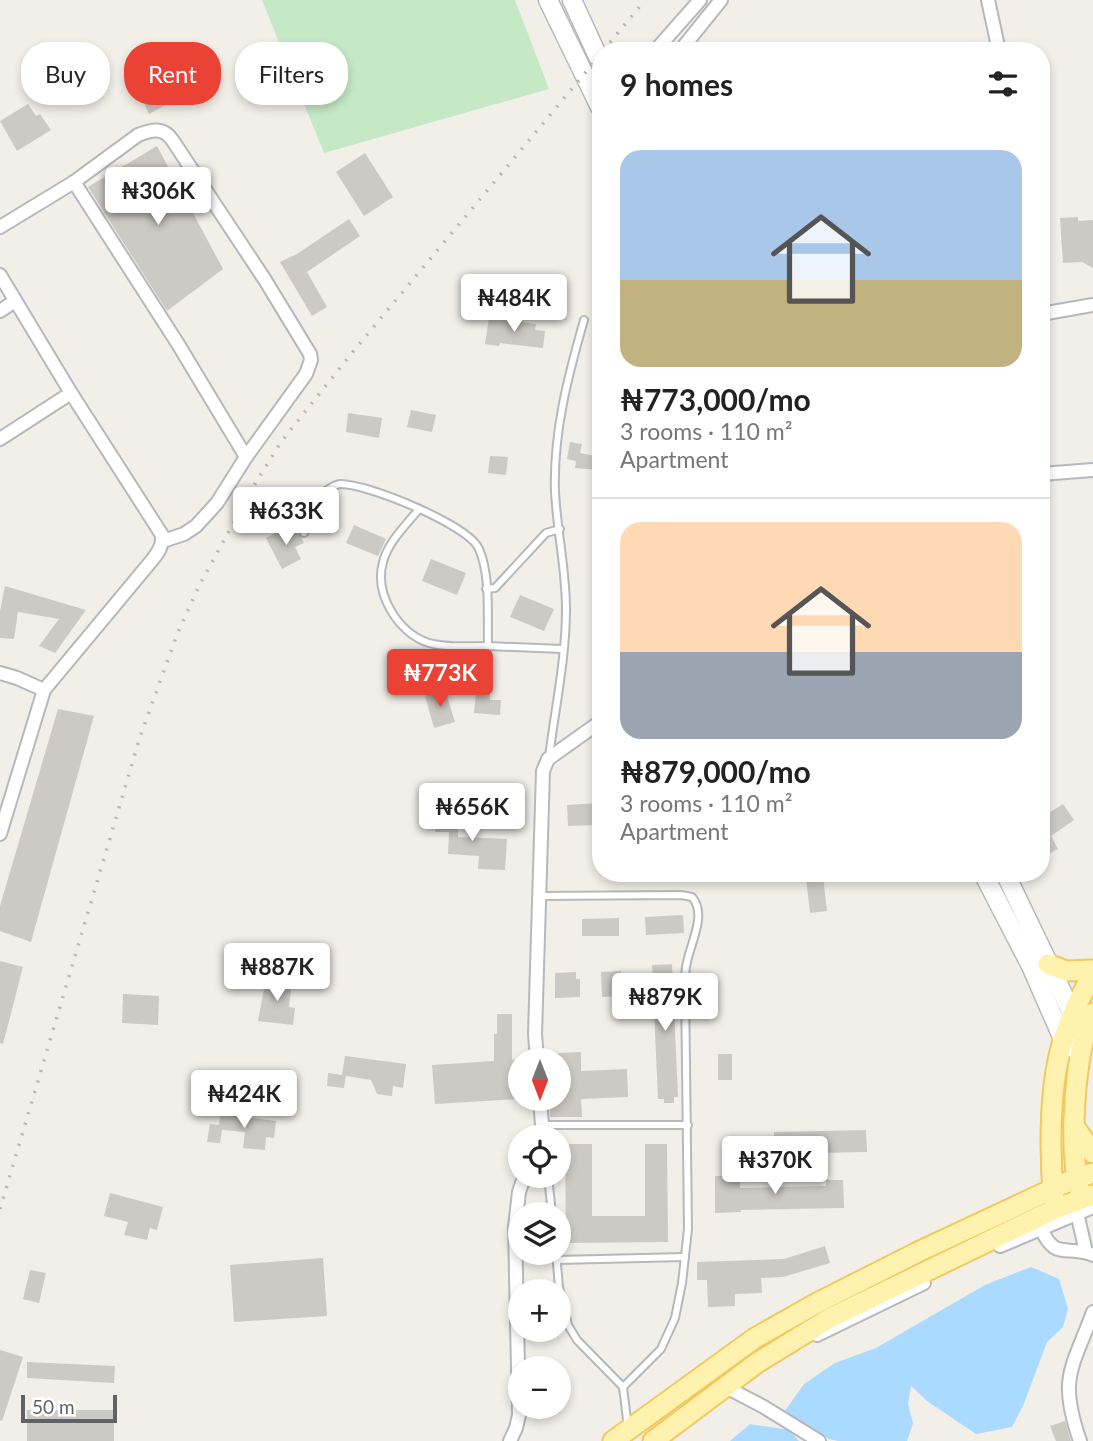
<!DOCTYPE html>
<meta charset="utf-8">
<style>
body{margin:0;font-family:Lato,sans-serif;background:#f6f6f6;color:#222;height:100vh;display:flex;flex-direction:column;font-size:26px;white-space:nowrap}
*{box-sizing:border-box;margin:0}
p{font-size:23px;color:#767676}
.icon{flex:none;width:38px;height:38px;fill:none;stroke:currentColor;stroke-width:2;stroke-linecap:round;stroke-linejoin:round}
.map{position:relative;flex:1;overflow:hidden}
.side{position:absolute;left:592px;top:42px;width:458px;height:840px;display:flex;flex-direction:column;background:#fff;border-radius:28px;box-shadow:0 4px 10px #0003}
.side>*{flex:none}
.hud{position:absolute;left:21px;top:42px;width:466px;height:63px;display:flex;gap:14px}
.needle{width:46px;rotate:180deg}
.controls{position:absolute;left:508px;top:1048px;display:grid;gap:14px}
.controls a{display:grid;place-items:center;width:63px;height:63px;border-radius:50%;background:#fff;box-shadow:0 4px 10px #0003;font-size:35px}
.scale{position:absolute;left:21px;bottom:18px;width:96px;box-sizing:border-box;padding-left:7px;border:4px solid #5f6368;border-top:0;font-size:19px;line-height:24px;white-space:nowrap;color:#5f6368;-webkit-text-stroke:5px #fff;paint-order:stroke}
.price{position:absolute;translate:-50% -60px;padding:0 16px;border-radius:7px;background:#fff;color:#222;font-size:23px;line-height:46px;filter:drop-shadow(0 2px 4px #0008)}
.price::after{content:'';position:absolute;left:50%;top:42px;width:21px;height:16px;margin-left:-10px;background:inherit;clip-path:polygon(0 0,100% 0,50% 100%)}
.price.on{background:#ea4335;color:#fff}
ul{padding:0;list-style:none}
li{display:grid;align-content:center;gap:14px;height:371px;padding:0 28px}
li+li{border-top:2px solid #e0e0e0}
li span{display:grid;place-items:center;height:217px;border-radius:21px;color:#555}
li>.icon{margin-inline-start:auto}
span .icon{width:126px;height:126px;fill:#fffc;stroke-width:1}
li b{font-size:30px}
h2{display:flex;justify-content:space-between;align-items:center;height:84px;padding:0 28px;font-size:30px}
.chip{padding:0 24px;border-radius:28px;background:#fff;box-shadow:0 4px 10px #0003;font-size:24px;line-height:63px}
.chip.on{background:#ea4335;color:#fff}
.map>svg:first-child{display:block}
.green{fill:#c5e8c5}
.water{fill:#aadaff}
.building{fill:#cccac5}
.lines{fill:none;stroke-linecap:round;stroke-linejoin:round}
.lane-casing{stroke:#b5b8bc;stroke-width:10}
.street-casing{stroke:#b5b8bc;stroke-width:16}
.secondary-casing{stroke:#b6babf;stroke-width:21}
.primary-casing{stroke:#f2c960;stroke-width:23}
.lane{stroke:#fff;stroke-width:6}
.street{stroke:#fff;stroke-width:12}
.secondary{stroke:#fff;stroke-width:18}
.primary{stroke:#fff2af;stroke-width:19}
.rail{stroke:#b6b7b8;stroke-width:3.5;stroke-dasharray:2 9;stroke-linecap:butt}
</style>
<div class="map">
<svg width="1093" height="1441" viewBox="0 0 1093 1441">
<rect width="100%" height="100%" fill="#f1efe8"/>
<path class="green" d="M262,0h253l34,89 -225,64z"/>
<g class="water">
<path d="M1031,1267l28,12 9,30 -5,18 -16,15 -24,64 -11,21 -36,7 -49,-33 -16,-15 -3,18 5,19 -6,18h-69l-9,-2 -45,-27 20,-28 31,-21 41,-15 109,-63z"/>
<path d="M750,1424l39,6 10,11h-69z"/>
</g>
<g class="building">
<path d="M144,61l25,42 -20,11 -15,-33 -7,-8z"/>
<path d="M28,104l8,12 4,-2 11,16 -34,21 -17,-30z"/>
<path d="M157,146l66,123 -56,42 -79,-124z"/>
<path d="M365,153l28,44 -29,19 -28,-44z"/>
<path d="M1078,217v4l15,-1v48l-11,-6 -19,1 -3,-45z"/>
<path d="M349,219l11,17 -53,36 20,35 -15,9 -32,-54 17,-8z"/>
<path d="M489,318l47,6 -1,6 10,1 -2,17 -43,-5 -1,3 -14,-2z"/>
<path d="M411,410l25,5 -4,17 -25,-5z"/>
<path d="M348,413l34,5 -3,20 -33,-6z"/>
<path d="M570,442l12,2 -2,9 20,4v13l-25,-2 1,-7 -9,-2z"/>
<path d="M490,456l18,1 -2,18 -18,-2z"/>
<path d="M354,525l32,14 -8,17 -32,-13z"/>
<path d="M287,527l4,8 7,-4 6,12 -9,4 6,12 -19,10 -16,-31z"/>
<path d="M431,559l35,14 -9,22 -35,-14z"/>
<path d="M5,586l81,24 -31,43 -16,-7 20,-27 -41,-7 -4,27 -14,-1v-27z"/>
<path d="M520,595l34,14 -10,22 -34,-14z"/>
<path d="M465,680h25v20h11l-1,15 -26,-2 2,-21h-11z"/>
<path d="M445,690l10,32 -21,6 -9,-32z"/>
<path d="M58,709l36,7 -63,226 -31,-11v-25z"/>
<path d="M600,803v22l-32,1 -1,-21z"/>
<path d="M1063,804l11,16 -23,16 7,13 -17,9v-40z"/>
<path d="M435,812h23v25l49,2 -2,31 -27,-1 1,-13 -31,-2 1,-22h-14z"/>
<path d="M823,876l4,35 -17,2 -4,-35z"/>
<path d="M683,915l1,18 -38,2 -1,-18z"/>
<path d="M619,918v18h-37v-17z"/>
<path d="M0,961l23,6 -20,77 -3,-1z"/>
<path d="M672,964l6,133h-4v6h-10v-4h-6l-6,-134z"/>
<path d="M621,971l1,25 -20,1 -1,-25z"/>
<path d="M576,972v7h4v18l-25,1v-25z"/>
<path d="M266,979l26,3 -3,25 6,1 -2,17 -35,-4z"/>
<path d="M123,994l36,2 -1,29 -36,-2z"/>
<path d="M497,1014h15v46l8,-1v40l-85,5 -3,-39 62,-4v-27h3z"/>
<path d="M581,1052v19l46,-2 1,28 -47,2 1,18h-32v-18h8v-46z"/>
<rect x="718" y="1054" width="14" height="26"/>
<path d="M345,1056l61,8 -3,24 -10,-2 -1,10 -15,-2 -6,-14 -25,-4 -2,12 -17,-2 1,-13 14,2z"/>
<path d="M221,1111l14,1v4l41,5 -2,17 -8,-1 -1,13 -22,-2 2,-16 -23,-2 -2,13 -13,-1 3,-18 9,1z"/>
<path d="M866,1130l1,22 -93,2v-22z"/>
<path d="M565,1144h27v72h53v-72h22l1,98 -102,1z"/>
<path d="M715,1176h25v12l86,-2v-6h17l1,28 -103,2v2l-26,1z"/>
<path d="M110,1193l53,14 -6,23 -7,-2 -3,12 -23,-5 4,-13 -24,-6z"/>
<path d="M825,1246l5,17 -47,14 -22,1 1,15 -27,1v12l-27,1 -1,-27h-10v-18l87,-3z"/>
<path d="M323,1258l4,58 -93,6 -4,-57z"/>
<path d="M30,1270l16,3 -7,30 -16,-4z"/>
<path d="M0,1350l23,7 -21,64 -2,-1z"/>
<path d="M27,1362l88,4 -1,17 -87,-5z"/>
<rect x="27" y="1410" width="87" height="31"/>
<path d="M1065,1421l6,20h-15l-6,-15z"/>
</g>
<g class="lines">
<defs>
<g id="lane">
<path d="M419,509c-13,16 -31,33 -36,53 -9,32 15,71 46,81 19,5 39,3 59,3 24,1 49,2 74,3"/>
<path d="M304,533l22,-42c5,-4 8,-6 14,-7 26,-1 129,41 139,65 12,28 8,67 9,97"/>
<path d="M486,589l9,-1 51,-55 14,-4"/>
<path d="M549,757c6,-48 17,-99 17,-148 0,-39 -9,-78 -11,-117 -2,-59 13,-116 29,-172"/>
<path d="M540,896l141,-1 11,2c15,17 -1,45 -5,65 -2,7 -2,15 -2,22l3,245 -6,54 -7,35 -14,31 -38,38"/>
<path d="M542,1125h146"/>
<path d="M548,1176l4,38"/>
<path d="M556,1253l3,34 9,38 9,15 46,47 5,41"/>
<path d="M557,1260l128,-3"/>
</g>
<g id="street">
<path d="M988,0l11,51"/>
<path d="M655,51l45,-51"/>
<path d="M680,51l41,-51"/>
<path d="M74,182l104,162 68,113"/>
<path d="M0,227l74,-45 64,-47c15,-6 26,-8 35,6l92,139 45,74 1,6 -5,14 -60,83 -29,46 -21,23 -12,8 -21,7"/>
<path d="M0,275l71,118 91,142c1,10 -3,16 -9,24l-109,131 -44,144"/>
<path d="M0,311l15,-10"/>
<path d="M1041,314l52,-9"/>
<path d="M0,439l71,-46"/>
<path d="M1041,474l52,-4"/>
<path d="M0,673l17,5 27,12"/>
<path d="M537,1060l-2,-26 8,-263 5,-12 52,-37"/>
<path d="M540,1099l3,39"/>
<path d="M1077,1213l9,39"/>
<path d="M1041,1228c14,34 26,16 52,27"/>
<path d="M1000,1246l93,-39"/>
<path d="M817,1335l107,-52"/>
<path d="M724,1386l40,21 55,34"/>
<path d="M510,1441l6,-13 3,-13 -4,-188 4,-35 3,-9 7,-7"/>
<path d="M1080,1441c-22,-63 -8,-72 13,-129"/>
</g>
<g id="secondary">
<path d="M548,0l52,107"/>
<path d="M572,0l28,61"/>
<path d="M983,873l48,93 32,73 17,14"/>
<path d="M1005,873l68,142 6,6"/>
</g>
<g id="primary">
<path d="M1048,964l18,7 27,-1"/>
<path d="M1074,1126l19,27"/>
<path d="M1079,1188c-10,-42 -5,-137 14,-175"/>
<path d="M1054,1201c-5,-48 -5,-118 10,-163 7,-23 18,-44 29,-65"/>
<path d="M613,1441l142,-103 62,-35 101,-51 158,-74 17,-5"/>
<path d="M653,1441l104,-78 73,-45 225,-109 38,-14"/>
</g>
</defs>
<use href="#lane" class="lane-casing"/>
<use href="#street" class="street-casing"/>
<use href="#secondary" class="secondary-casing"/>
<use href="#primary" class="primary-casing"/>
<use href="#lane" class="lane"/>
<use href="#street" class="street"/>
<use href="#secondary" class="secondary"/>
<use href="#primary" class="primary"/>
<g class="rail">
<path d="M603,51l42,-51"/>
<path d="M0,1209l140,-472 38,-105 22,-48 55,-100 26,-42 70,-88 249,-299"/>
</g>
</g>
</svg>
<div class="controls">
<a><svg class="needle" viewBox="-14 -14 28 28"><path d="M0-13l5 13h-10z" fill="#e53935"/><path d="M0 13l5-13h-10z" fill="#767676"/></svg></a>
<a><svg class="icon" aria-label="locate" viewBox="0 0 24 24"><circle cx="12" cy="12" r="6"/><path d="M12 2v4M12 18v4M2 12h4M18 12h4"/></svg></a>
<a><svg class="icon" aria-label="layers" viewBox="0 0 24 24"><path d="M12 4l9 5-9 5-9-5zM3 14l9 5 9-5"/></svg></a>
<a>+</a>
<a>−</a>
</div>
<div class="scale">50 m</div>
<b class="price" style="left:158px;top:227px">₦306K</b>
<b class="price" style="left:514px;top:334px">₦484K</b>
<b class="price" style="left:286px;top:547px">₦633K</b>
<b class="price on" style="left:440px;top:709px">₦773K</b>
<b class="price" style="left:472px;top:843px">₦656K</b>
<b class="price" style="left:277px;top:1003px">₦887K</b>
<b class="price" style="left:665px;top:1033px">₦879K</b>
<b class="price" style="left:244px;top:1130px">₦424K</b>
<b class="price" style="left:775px;top:1196px">₦370K</b>
<div class="hud">
<a class="chip">Buy</a>
<a class="chip on">Rent</a>
<a class="chip">Filters</a>
</div>
<section class="side">
<h2>9 homes<svg class="icon" aria-label="filters" viewBox="0 0 24 24"><path d="M4 7h16M4 17h16"/><circle cx="9" cy="7" r="2"/><circle cx="15" cy="17" r="2"/></svg></h2>
<ul>
<li><span style="background:linear-gradient(#a9c7e8 60%,#c2b280 0)"><svg class="icon" aria-label="home" viewBox="0 0 24 24"><path d="M3 11l9-7 9 7M6 9v11h12V9"/></svg></span><div><b>₦773,000/mo</b><p>3 rooms · 110 m²</p><p>Apartment</p></div></li>
<li><span style="background:linear-gradient(#ffd9b3 60%,#9aa5b1 0)"><svg class="icon" aria-label="home" viewBox="0 0 24 24"><path d="M3 11l9-7 9 7M6 9v11h12V9"/></svg></span><div><b>₦879,000/mo</b><p>3 rooms · 110 m²</p><p>Apartment</p></div></li>
</ul>
</section>
</div>
